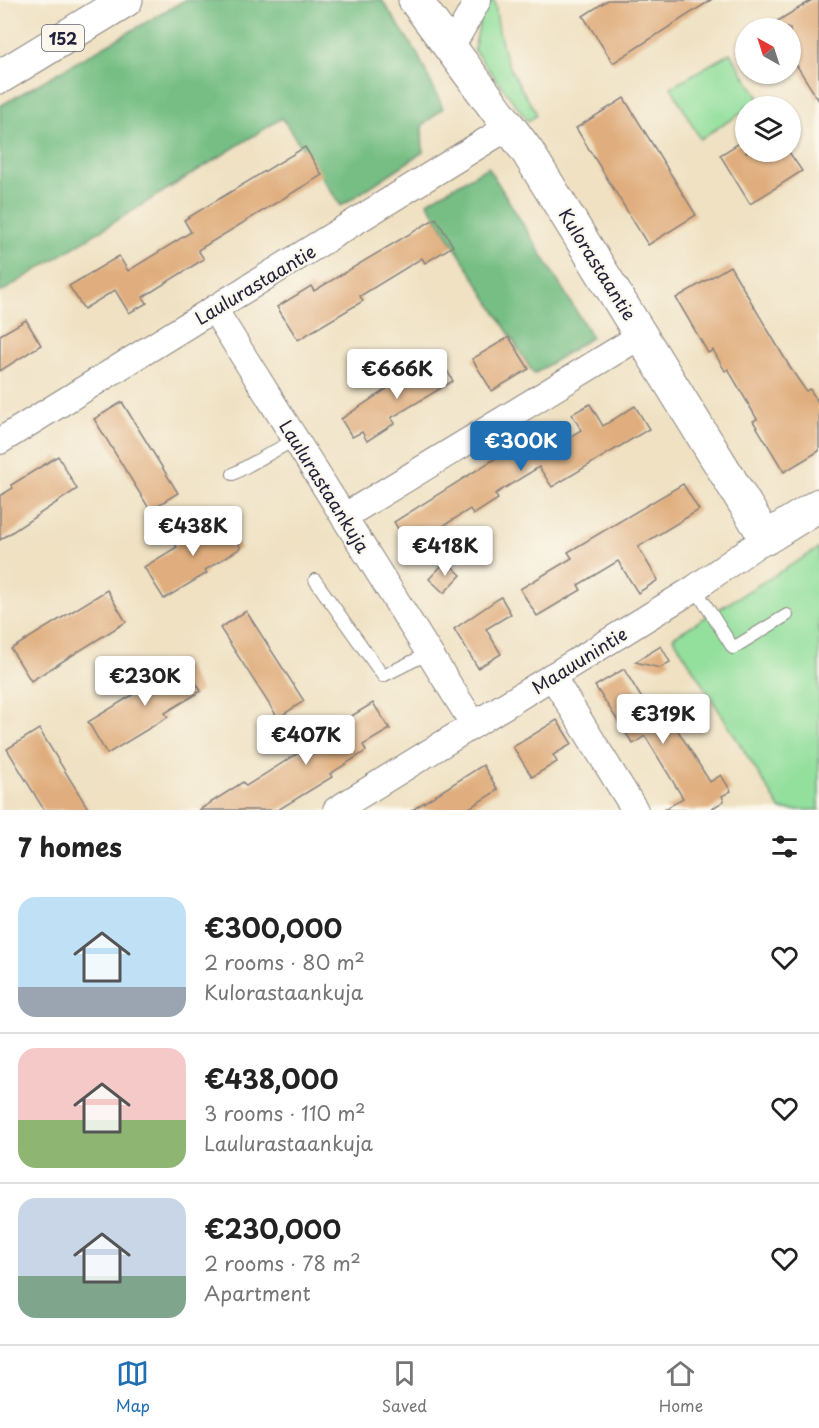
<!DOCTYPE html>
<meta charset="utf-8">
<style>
body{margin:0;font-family:"Playpen Sans",sans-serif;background:#f6f6f6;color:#222;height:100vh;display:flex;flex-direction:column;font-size:22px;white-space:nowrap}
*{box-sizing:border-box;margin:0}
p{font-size:20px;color:#767676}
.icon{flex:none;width:33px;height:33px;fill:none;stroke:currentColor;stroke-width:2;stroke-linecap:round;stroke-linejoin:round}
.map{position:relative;height:810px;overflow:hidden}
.details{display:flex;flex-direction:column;background:#fff;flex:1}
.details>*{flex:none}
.needle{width:39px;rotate:321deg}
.buttons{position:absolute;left:735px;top:18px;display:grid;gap:12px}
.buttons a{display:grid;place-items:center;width:66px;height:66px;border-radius:50%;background:#fff;box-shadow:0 2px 4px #0004;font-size:30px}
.price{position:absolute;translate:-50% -51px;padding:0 14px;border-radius:6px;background:#fff;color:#222;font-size:20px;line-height:39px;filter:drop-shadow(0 2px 3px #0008)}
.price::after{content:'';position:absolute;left:50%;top:36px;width:18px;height:14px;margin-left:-9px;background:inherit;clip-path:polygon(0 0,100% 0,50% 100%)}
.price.on{background:#1f6fb2;color:#fff}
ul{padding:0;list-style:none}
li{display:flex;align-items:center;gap:18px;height:150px;padding:0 18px}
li+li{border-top:2px solid #e0e0e0}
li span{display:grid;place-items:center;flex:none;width:168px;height:120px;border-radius:18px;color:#555}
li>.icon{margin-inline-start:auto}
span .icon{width:72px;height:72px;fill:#fffc;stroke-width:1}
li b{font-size:26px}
h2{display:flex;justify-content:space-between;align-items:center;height:72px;padding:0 18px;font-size:26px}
.menu{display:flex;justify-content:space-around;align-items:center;height:84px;border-top:2px solid #e0e0e0;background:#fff;font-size:16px;color:#767676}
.menu a{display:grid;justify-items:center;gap:3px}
.menu .on{color:#1f6fb2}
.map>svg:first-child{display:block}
.green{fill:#93df9c;stroke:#5a806c;stroke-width:1.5}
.forest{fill:#76be84;stroke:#4c7060;stroke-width:1.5}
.building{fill:#e0ae7e}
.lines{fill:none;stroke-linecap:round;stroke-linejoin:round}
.lane-casing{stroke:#88827e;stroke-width:14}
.street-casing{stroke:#88827e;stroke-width:28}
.secondary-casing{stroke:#88827e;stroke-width:35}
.primary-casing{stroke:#88827e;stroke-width:35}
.lane{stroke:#fff;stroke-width:12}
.street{stroke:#fff;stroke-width:26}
.secondary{stroke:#fff;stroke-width:33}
.primary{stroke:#fff;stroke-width:33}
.labels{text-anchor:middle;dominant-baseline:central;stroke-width:4.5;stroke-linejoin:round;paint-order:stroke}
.shield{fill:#fbf7ec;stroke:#636270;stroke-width:1.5}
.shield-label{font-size:16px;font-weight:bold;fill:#22223b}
.street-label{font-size:18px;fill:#22223b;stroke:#fbf7ec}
</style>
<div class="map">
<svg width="819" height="810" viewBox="0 0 819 810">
<rect width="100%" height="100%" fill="#fbf7ec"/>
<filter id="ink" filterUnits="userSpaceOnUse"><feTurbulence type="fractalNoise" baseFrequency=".0167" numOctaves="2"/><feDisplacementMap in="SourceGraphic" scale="12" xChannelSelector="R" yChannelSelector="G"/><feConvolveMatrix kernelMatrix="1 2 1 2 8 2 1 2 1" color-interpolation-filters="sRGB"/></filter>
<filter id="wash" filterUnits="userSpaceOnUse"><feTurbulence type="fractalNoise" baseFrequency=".008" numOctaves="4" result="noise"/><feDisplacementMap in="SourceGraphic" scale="24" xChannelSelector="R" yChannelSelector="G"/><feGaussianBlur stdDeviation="1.35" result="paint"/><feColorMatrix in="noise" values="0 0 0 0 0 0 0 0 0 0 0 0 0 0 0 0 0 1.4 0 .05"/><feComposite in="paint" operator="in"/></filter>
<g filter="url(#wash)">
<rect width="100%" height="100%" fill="#efe1c2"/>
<g class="green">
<path d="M491,0l4,2c6,51 11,65 40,108l1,6 -8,5 -54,-71 7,-34z"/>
<path d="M730,53l31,48 -8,5h-7l-1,5 -45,28 -29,-52z"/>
<path d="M819,548v262h-38l-108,-173z"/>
</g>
<g class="forest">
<path d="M185,0h197l35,53 26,55 -21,18 1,26 -82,54 -59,-88 -282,175v-187z"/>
<path d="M488,167l104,170 -58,37 -107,-172z"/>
</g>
<g id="blocks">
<g class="building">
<path d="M608,0h103l-98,63 -30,-47z"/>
<path d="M812,0h7v101l-29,-46v-27h-24z"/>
<path d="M624,98l72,117 -48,30 -72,-117z"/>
<path d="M746,139v13h43l13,19 -52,33 -30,-49z"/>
<path d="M305,147l17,28 -124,75 6,9 -61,38 4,6 -18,10 -14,-23 -31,19 -15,-23 50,-30 9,15 63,-39 -7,-12z"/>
<path d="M436,218l17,28 -28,17 -3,-5 -62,38 3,5 -65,39 -21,-33 34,-21 3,5z"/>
<path d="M730,266l61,103 15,22 4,-2 9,15v47l-35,21 -31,-51 4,-2 -29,-50 -3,2 -12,-21 -5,3 -32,-55z"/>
<path d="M26,320l15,25 -41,26v-36z"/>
<path d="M509,337l20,32 -37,22 -20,-32z"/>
<path d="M438,355l15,26 -62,37 4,5 -28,18 -5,-9 -10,5 -11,-18z"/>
<path d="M122,402l56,91 -28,17 -56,-91z"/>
<path d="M590,404l13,22 32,-20 14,23 -97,58 -13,-20 -44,27 3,5 -25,16 -3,-6 -35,22 3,6 -25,16 -19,-31 142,-89 11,18 34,-21 -9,-16z"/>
<path d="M58,456l19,33 -77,51v-44l13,-8 -2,-3z"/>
<path d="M683,484l16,26 -61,37 20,33 -20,13 -20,-32 -40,24 3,5 -44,26 -17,-27 52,-31 -4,-6z"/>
<path d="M221,515l20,33 -36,22 2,3 -43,26 -20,-32 33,-20 -2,-3z"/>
<path d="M446,561l15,14 -17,18 -15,-14z"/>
<path d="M107,590l19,32 -95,59 -20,-32z"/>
<path d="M501,597l10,17 -25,15 15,25 -23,14 -24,-39z"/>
<path d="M246,611l58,90 -26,17 -58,-90z"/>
<path d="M661,646l9,16 -10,6 -25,-6z"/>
<path d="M182,659l19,32 -36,22 3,4 -61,37 -19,-32 51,-31 -3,-4z"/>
<path d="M624,669l29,48 11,-7 8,11 38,61 11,-7 10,16 -9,5 2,5 -14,9h-46l19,-12 -38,-62 -12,8 -38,-58z"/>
<path d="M373,703l17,26 -27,16 3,6 -36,23 2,3 -54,33h-79l44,-28 3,4 57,-36 -3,-3z"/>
<path d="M557,720l15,24 -19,11 4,7 -25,15 -19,-30z"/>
<path d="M39,729l50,81h-45l-37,-61z"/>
<path d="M483,765l15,25 -32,20h-54z"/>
</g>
</g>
</g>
<g filter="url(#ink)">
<use href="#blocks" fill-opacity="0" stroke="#88827e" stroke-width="1.5"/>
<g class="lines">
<defs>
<g id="lane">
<path d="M233,474l63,-35"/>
<path d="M315,580l68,96 46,-23"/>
<path d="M695,588l38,60 54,-33"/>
</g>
<g id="street">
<path d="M451,48l27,-48"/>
<path d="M214,309l260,416"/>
<path d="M0,441l510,-315"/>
<path d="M345,516l297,-181"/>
<path d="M552,676l83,134"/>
<path d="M336,810l359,-222 71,-50"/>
</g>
<path id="secondary" d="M415,0l112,151 239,387 53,-33"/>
<path id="primary" d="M0,77l126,-77"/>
</defs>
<use href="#lane" class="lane-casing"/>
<use href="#street" class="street-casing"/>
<use href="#secondary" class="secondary-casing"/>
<use href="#primary" class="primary-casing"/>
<use href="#lane" class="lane"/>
<use href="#street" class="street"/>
<use href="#secondary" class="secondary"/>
<use href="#primary" class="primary"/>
</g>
</g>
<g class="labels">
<rect class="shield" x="42" y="25" width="42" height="26" rx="4.5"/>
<g class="shield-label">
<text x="63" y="38">152</text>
</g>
<g class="street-label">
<text transform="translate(598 264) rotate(58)">Kulorastaantie</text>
<text transform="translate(255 284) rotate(-31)">Laulurastaantie</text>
<text transform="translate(325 486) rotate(58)">Laulurastaankuja</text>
<text transform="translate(579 660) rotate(-32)">Maauunintie</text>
</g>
</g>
</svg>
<div class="buttons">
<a><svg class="needle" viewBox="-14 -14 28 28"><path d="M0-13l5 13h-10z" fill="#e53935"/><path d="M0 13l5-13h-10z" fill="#767676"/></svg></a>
<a><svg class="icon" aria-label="layers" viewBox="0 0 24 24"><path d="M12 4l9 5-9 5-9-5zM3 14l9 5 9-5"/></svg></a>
</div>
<b class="price" style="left:397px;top:400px">€666K</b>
<b class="price on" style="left:521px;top:472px">€300K</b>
<b class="price" style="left:193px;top:557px">€438K</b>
<b class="price" style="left:445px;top:577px">€418K</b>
<b class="price" style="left:145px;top:707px">€230K</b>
<b class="price" style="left:663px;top:745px">€319K</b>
<b class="price" style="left:306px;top:766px">€407K</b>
</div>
<section class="details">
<h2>7 homes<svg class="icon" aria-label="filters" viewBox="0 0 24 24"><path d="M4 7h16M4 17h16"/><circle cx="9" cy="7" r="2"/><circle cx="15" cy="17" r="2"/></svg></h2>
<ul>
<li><span style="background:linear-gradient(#bfe0f5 75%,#9aa5b1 0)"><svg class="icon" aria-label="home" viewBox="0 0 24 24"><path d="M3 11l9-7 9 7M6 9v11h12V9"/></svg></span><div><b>€300,000</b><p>2 rooms · 80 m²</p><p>Kulorastaankuja</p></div><svg class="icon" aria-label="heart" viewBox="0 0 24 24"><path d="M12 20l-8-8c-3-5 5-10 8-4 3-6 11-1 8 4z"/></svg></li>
<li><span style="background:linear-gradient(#f6c9c9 60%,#8fb573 0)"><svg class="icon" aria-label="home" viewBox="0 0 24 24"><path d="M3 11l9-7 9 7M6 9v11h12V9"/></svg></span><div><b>€438,000</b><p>3 rooms · 110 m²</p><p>Laulurastaankuja</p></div><svg class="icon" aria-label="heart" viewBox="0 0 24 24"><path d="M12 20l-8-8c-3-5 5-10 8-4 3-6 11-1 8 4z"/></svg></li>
<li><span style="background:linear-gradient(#c9d6e8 65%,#7fa58c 0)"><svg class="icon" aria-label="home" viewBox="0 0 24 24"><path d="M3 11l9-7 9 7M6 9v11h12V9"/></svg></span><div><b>€230,000</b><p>2 rooms · 78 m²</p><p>Apartment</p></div><svg class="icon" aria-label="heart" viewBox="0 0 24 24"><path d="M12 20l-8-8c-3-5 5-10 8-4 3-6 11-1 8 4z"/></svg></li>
</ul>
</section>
<nav class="menu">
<a class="on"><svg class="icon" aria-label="map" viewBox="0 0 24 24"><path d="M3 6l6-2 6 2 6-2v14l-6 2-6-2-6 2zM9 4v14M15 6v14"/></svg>Map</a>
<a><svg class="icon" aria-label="saved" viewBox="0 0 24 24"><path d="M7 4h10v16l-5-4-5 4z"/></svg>Saved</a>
<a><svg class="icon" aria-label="home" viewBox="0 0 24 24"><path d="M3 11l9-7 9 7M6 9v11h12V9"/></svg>Home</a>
</nav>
